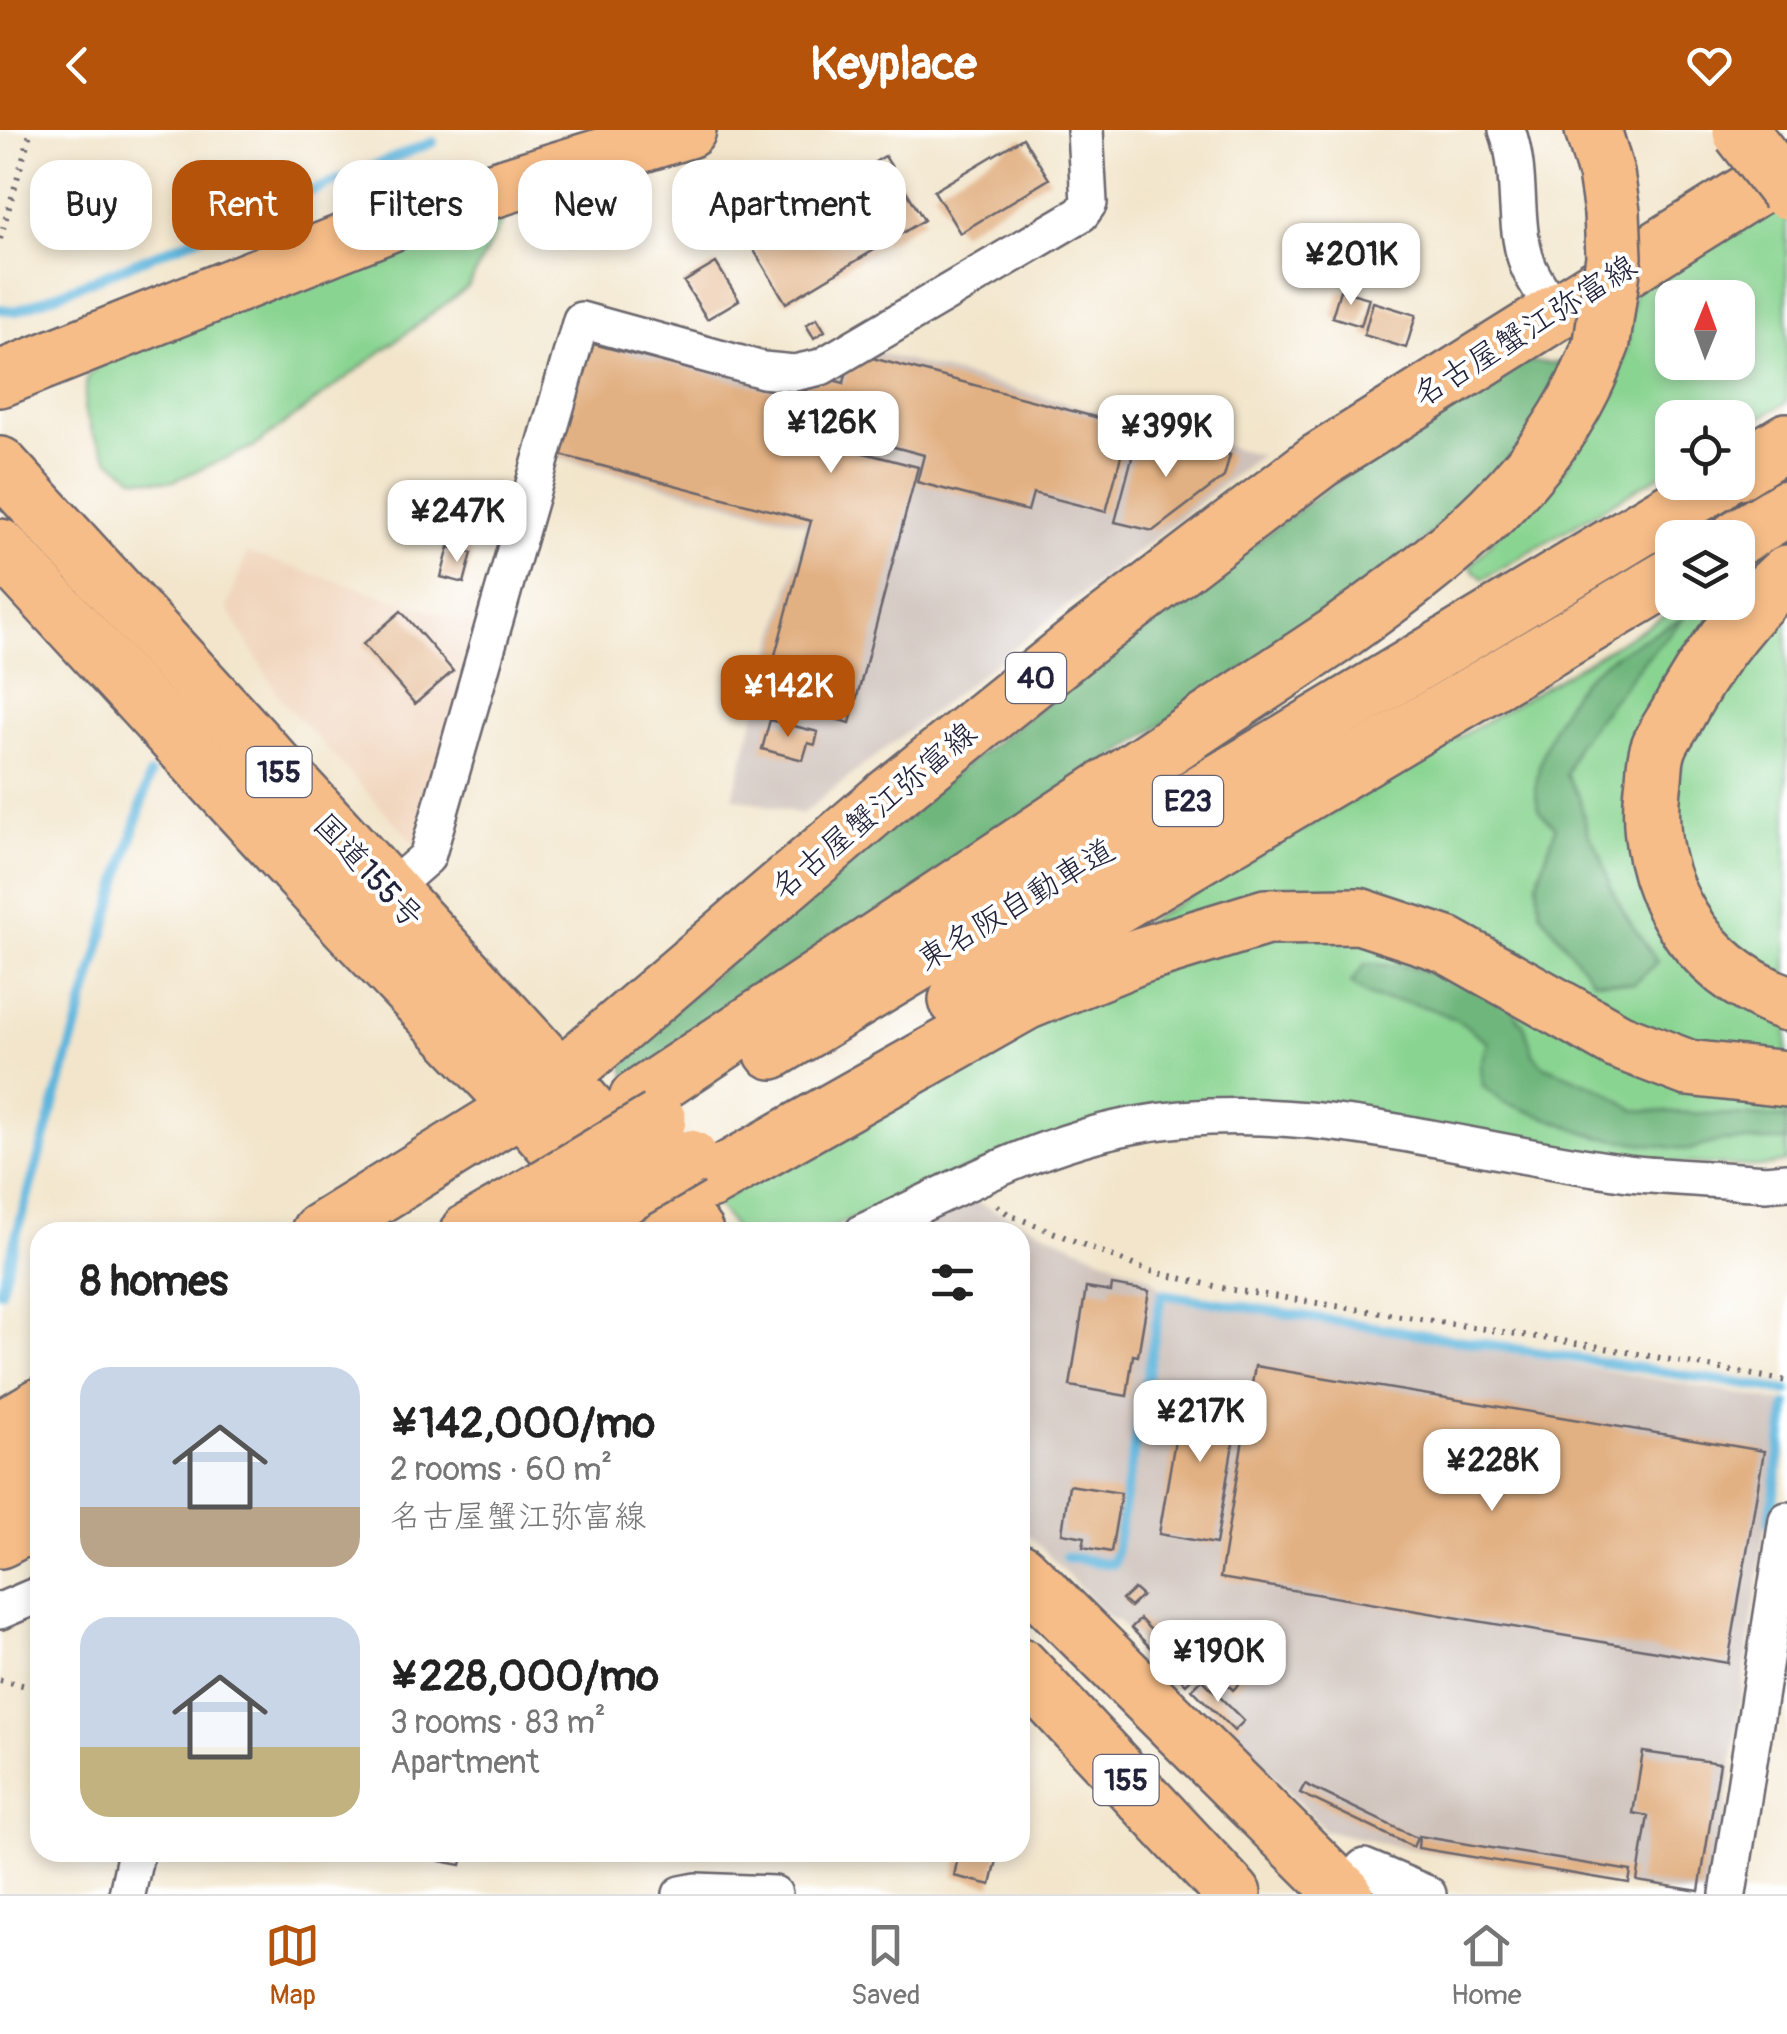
<!DOCTYPE html>
<meta charset="utf-8">
<style>
body{margin:0;font-family:Pangolin,"Klee One",sans-serif;background:#f2f2f2;color:#222;height:100vh;display:flex;flex-direction:column;font-size:38px;white-space:nowrap}
*{box-sizing:border-box;margin:0}
p{font-size:32px;color:#767676}
.icon{flex:none;width:55px;height:55px;fill:none;stroke:currentColor;stroke-width:2;stroke-linecap:round;stroke-linejoin:round}
.map{position:relative;flex:1;overflow:hidden}
.drawer{position:absolute;left:30px;top:1092px;width:1000px;height:640px;display:flex;flex-direction:column;background:#fff;border-radius:30px;box-shadow:0 5px 15px #0003}
.drawer>*{flex:none}
.banner{position:absolute;left:30px;top:30px;width:1000px;height:90px;display:flex;gap:20px}
.needle{width:65px;rotate:1deg}
.tools{position:absolute;left:1655px;top:150px;display:grid;gap:20px}
.tools a{display:grid;place-items:center;width:100px;height:100px;border-radius:20px;background:#fff;box-shadow:0 5px 15px #0003;font-size:50px}
.price{position:absolute;translate:-50% -85px;padding:0 22px;border-radius:20px;background:#fff;color:#222;font-size:32px;line-height:65px;filter:drop-shadow(0 2px 5px #0008)}
.price::after{content:'';position:absolute;left:50%;top:60px;width:30px;height:22px;margin-left:-15px;background:inherit;clip-path:polygon(0 0,100% 0,50% 100%)}
.price.active{background:#b45309;color:#fff}
ul{padding:0;list-style:none}
li{display:flex;align-items:center;gap:30px;height:250px;padding:0 50px}
li span{display:grid;place-items:center;flex:none;width:280px;height:200px;border-radius:30px;color:#555}
li>.icon{margin-inline-start:auto}
span .icon{width:120px;height:120px;fill:#fffc;stroke-width:1}
li b{font-size:42px}
h2{display:flex;justify-content:space-between;align-items:center;height:120px;padding:0 50px;font-size:42px}
.tag{padding:0 35px;border-radius:30px;background:#fff;box-shadow:0 5px 15px #0003;font-size:35px;line-height:90px}
.tag.active{background:#b45309;color:#fff}
header{display:flex;justify-content:space-between;align-items:center;height:130px;padding:0 50px;background:#b45309;color:#fff;font-size:45px;font-weight:700}
.tab-bar{display:flex;justify-content:space-around;align-items:center;height:140px;border-top:2px solid #e0e0e0;background:#fff;font-size:28px;color:#767676}
.tab-bar a{display:grid;justify-items:center;gap:5px}
.tab-bar .active{color:#b45309}
.map>svg:first-child{display:block}
.built{fill:#f1d5bd}
.industrial{fill:#cec1ba}
.green{fill:#89d491;stroke:#567b66;stroke-width:2.5;fill-rule:evenodd}
.forest{fill:#6eb67b;stroke:#486c5b;stroke-width:2.5}
.lines{fill:none;stroke-linecap:round;stroke-linejoin:round}
.stream{stroke:#60b6dd;stroke-width:10}
.building{fill:#e2b183}
.minor-casing{stroke:#6b666d;stroke-width:40}
.primary-casing{stroke:#6b666d;stroke-width:60}
.trunk-casing{stroke:#6b666d;stroke-width:60}
.motorway-casing{stroke:#6b666d;stroke-width:60}
.path{stroke:#6b666d;stroke-width:6;stroke-dasharray:2.5 8;stroke-linecap:butt}
.minor{stroke:#fff;stroke-width:35}
.primary{stroke:#f7bd88;stroke-width:55}
.trunk{stroke:#f7bd88;stroke-width:55}
.motorway{stroke:#f7bd88;stroke-width:55}
.motorway-bridge-casing{stroke:#6b666d;stroke-width:60;stroke-linecap:butt}
.motorway-bridge{stroke:#f7bd88;stroke-width:55}
.labels{text-anchor:middle;dominant-baseline:central;stroke-width:8;stroke-linejoin:round;paint-order:stroke}
.shield{fill:#fff;stroke:#646476;stroke-width:2.5}
.shield-label{font-size:30px;font-weight:bold;fill:#22223b}
.street-label{font-size:32px;fill:#22223b;stroke:#fff}
</style>
<header><svg class="icon" aria-label="back" viewBox="0 0 24 24"><path d="M15 5l-7 7 7 7"/></svg>Keyplace<svg class="icon" aria-label="heart" viewBox="0 0 24 24"><path d="M12 20l-8-8c-3-5 5-10 8-4 3-6 11-1 8 4z"/></svg></header>
<div class="map">
<svg width="1787" height="1764" viewBox="0 0 1787 1764">
<rect width="100%" height="100%" fill="#fff"/>
<filter id="ink" filterUnits="userSpaceOnUse"><feTurbulence type="fractalNoise" baseFrequency=".01" numOctaves="2"/><feDisplacementMap in="SourceGraphic" scale="20" xChannelSelector="R" yChannelSelector="G"/><feConvolveMatrix kernelMatrix="1 2 1 2 8 2 1 2 1" color-interpolation-filters="sRGB"/></filter>
<filter id="wash" filterUnits="userSpaceOnUse"><feTurbulence type="fractalNoise" baseFrequency=".0048" numOctaves="4" result="noise"/><feDisplacementMap in="SourceGraphic" scale="40" xChannelSelector="R" yChannelSelector="G"/><feGaussianBlur stdDeviation="2.25" result="paint"/><feColorMatrix in="noise" values="0 0 0 0 0 0 0 0 0 0 0 0 0 0 0 0 0 1.4 0 .05"/><feComposite in="paint" operator="in"/></filter>
<g filter="url(#wash)">
<rect width="100%" height="100%" fill="#f2e5cb"/>
<path class="built" d="M247,423l238,75 -63,224 -141,-153 -54,-91z"/>
<g class="industrial">
<path d="M580,200l180,48 103,-29 397,106 -458,359 -69,-17 73,-273 -259,-69z"/>
<path d="M969,1069l182,79 14,13 618,111 -69,492h-34l-282,-47 -74,-17 -86,-92 -121,-118 -7,-1 -90,-93v-294h-121z"/>
</g>
<g class="green">
<path d="M1787,65v207l-49,28v-12h-66v50l-189,111 -13,-12 41,-48 54,-51 39,-57 23,-65 7,-55zM1672,168h66v64h-66z"/>
<path d="M503,89l-35,68 -213,159 -84,36 -36,-4 -25,-18 -17,-26 -9,-25 3,-32 19,-19 320,-124z"/>
<path d="M1787,423v609l-25,5 -127,-6 -335,-56 -333,64 -145,63h-85l-21,-28 395,-261 575,-340 52,-1v-30l29,-17z"/>
</g>
<g class="forest">
<path d="M1520,231l55,3 -44,74 -134,128 -769,520 -4,-20 12,-23 260,-225 437,-334z"/>
<path d="M1685,487l-43,46 -66,83 -10,29 13,22 9,36 13,22 10,32 13,26 34,49 -24,22 -41,-4 -53,-68 -3,-30 19,-55c-4,-4 -14,-11 -16,-16 -17,-35 24,-117 52,-139 27,-23 61,-38 93,-55z"/>
<path d="M1365,834l40,2 50,14 53,25 16,20 9,28 10,12 61,25 31,20 152,8v23h-67l-31,9 -91,-13 -95,-35 -20,-16 -2,-20 7,-23c-23,-21 -47,-33 -78,-40 -30,-6 -32,2 -59,-20z"/>
</g>
<g class="lines">
<g class="stream">
<path d="M0,179l16,2 417,-169"/>
<path d="M0,1161l150,-516"/>
<path d="M1770,1393l17,-118"/>
<path d="M1066,1427l47,7 49,-270 625,97"/>
</g>
</g>
<g id="blocks">
<g class="building">
<path d="M1023,8l26,41 -89,54 -26,-42z"/>
<path d="M885,26l39,64 -138,83 -39,-64z"/>
<path d="M716,133l23,37 -32,19 -23,-37z"/>
<path d="M1340,160l29,8 -8,28 -29,-9z"/>
<path d="M1373,172l43,13 -10,33 -42,-13z"/>
<path d="M817,188l8,13 -11,7 -8,-13z"/>
<path d="M578,210l226,59 3,-14 13,-8 24,6 5,-21 8,-8 272,72 -23,86 -73,-19 -5,18 -111,-29 7,-27 -82,-22 6,-23 -12,-4 -10,37 92,24 -68,256 -87,-23 48,-179 -262,-69z"/>
<path d="M1139,301l91,24 -6,22 -71,54 -38,-9z"/>
<path d="M449,417l23,6 -8,30 -23,-6z"/>
<path d="M401,481l52,60 -38,33 -52,-60z"/>
<path d="M770,590l48,12 -3,13 -7,-2 -5,17 -41,-11z"/>
<path d="M1112,1155l37,6 -11,65 -5,-1 -6,41 -57,-10 16,-98 25,4z"/>
<path d="M1255,1236l509,85 -36,212 -508,-85z"/>
<path d="M1184,1257l57,9 -25,148 -57,-10z"/>
<path d="M1069,1355l52,8 -10,59 -28,-5 2,-10 -23,-4z"/>
<path d="M1134,1459l8,7 -12,11 -8,-7z"/>
<path d="M1140,1489l55,56 -9,9 -55,-56z"/>
<path d="M1224,1514l27,28 -18,18 -28,-28z"/>
<path d="M1202,1549l42,42 -10,10 -42,-42z"/>
<path d="M1643,1622l77,11 -21,128 -62,-10 11,-65 -15,-3z"/>
<path d="M1305,1654l112,54 -4,9 -113,-54z"/>
<path d="M1419,1706l212,35 -2,12 -211,-35z"/>
<path d="M442,1722h22l-3,13 -21,-4z"/>
<path d="M959,1722h40l-8,33 -37,-9z"/>
</g>
</g>
</g>
<g filter="url(#ink)">
<use href="#blocks" fill-opacity="0" stroke="#6b666d" stroke-width="2.5"/>
<g class="lines">
<defs>
<g id="minor">
<path d="M1507,0c16,43 5,90 20,133 6,17 19,33 28,48"/>
<path d="M387,762l40,-35 154,-537 182,50 31,3 27,-6 260,-153 8,-11 -4,-73"/>
<path d="M863,1102c87,-40 172,-88 268,-106 167,-32 332,25 497,47 45,5 91,6 137,10l22,-2"/>
<path d="M0,1481l40,-17"/>
<path d="M1342,1761l22,-24 64,27"/>
<path d="M127,1764l9,-42"/>
<path d="M681,1764l15,-3 78,3"/>
<path d="M1728,1764l59,-374"/>
</g>
<g id="primary">
<path d="M319,1102l202,-125 39,-30 323,-276 198,-159 238,-181 468,-293"/>
<path d="M0,1300l40,-24"/>
</g>
<g id="trunk">
<path d="M0,335l560,612 135,155"/>
<path d="M0,417l348,378 173,182 109,125"/>
<path d="M1020,1441l325,323"/>
<path d="M1020,1536l213,228"/>
</g>
<g id="motorway">
<path d="M1593,0l13,43 6,39"/>
<path d="M0,249l417,-166 271,-83"/>
<path d="M1738,341l49,-30"/>
<path d="M1737,408l50,-30"/>
<path d="M1787,443c-46,41 -82,89 -111,144 -6,10 -15,22 -18,33 -4,12 -3,26 -5,38 -11,95 43,183 134,215"/>
<path d="M957,870l715,-424"/>
<path d="M772,921l946,-569"/>
<path d="M637,969l697,-462c110,-79 222,-161 268,-295"/>
<path d="M709,1051l317,-179 113,-46 127,-39 93,-1 88,29 171,96 70,27 99,11"/>
<path d="M468,1102l73,-42"/>
<path d="M0,1356l40,-20"/>
<path d="M0,1410l40,-21"/>
</g>
</defs>
<use href="#minor" class="minor-casing"/>
<use href="#primary" class="primary-casing"/>
<use href="#trunk" class="trunk-casing"/>
<use href="#motorway" class="motorway-casing"/>
<g class="path">
<path d="M0,109l31,-109"/>
<path d="M997,1075l11,9 138,56 81,19 367,57 193,35"/>
<path d="M0,1550l40,9"/>
</g>
<use href="#minor" class="minor"/>
<use href="#primary" class="primary"/>
<use href="#trunk" class="trunk"/>
<use href="#motorway" class="motorway"/>
<defs>
<g id="motorway-bridge">
<path d="M1741,2l46,59"/>
<path d="M1602,212l12,-85 -2,-45"/>
<path d="M541,1060l117,-70"/>
<path d="M563,1102l127,-74"/>
</g>
</defs>
<use href="#motorway-bridge" class="motorway-bridge-casing"/>
<use href="#motorway-bridge" class="motorway-bridge"/>
</g>
</g>
<g class="labels">
<g class="shield">
<rect x="1006" y="523" width="60" height="50" rx="8"/>
<rect x="246.5" y="617" width="65" height="50" rx="8"/>
<rect x="1153" y="646" width="70" height="50" rx="8"/>
<rect x="1093.5" y="1625" width="65" height="50" rx="8"/>
</g>
<g class="shield-label">
<text x="1036" y="548">40</text>
<text x="279" y="642">155</text>
<text x="1188" y="671">E23</text>
<text x="1126" y="1650">155</text>
</g>
<g class="street-label">
<text transform="translate(1525 201) rotate(-32)">名古屋蟹江弥富線</text>
<text transform="translate(874 681) rotate(-40)">名古屋蟹江弥富線</text>
<text transform="translate(368 741) rotate(47)">国道155号</text>
<text transform="translate(1016 775) rotate(-31)">東名阪自動車道</text>
</g>
</g>
</svg>
<div class="tools">
<a><svg class="needle" viewBox="-14 -14 28 28"><path d="M0-13l5 13h-10z" fill="#e53935"/><path d="M0 13l5-13h-10z" fill="#767676"/></svg></a>
<a><svg class="icon" aria-label="locate" viewBox="0 0 24 24"><circle cx="12" cy="12" r="6"/><path d="M12 2v4M12 18v4M2 12h4M18 12h4"/></svg></a>
<a><svg class="icon" aria-label="layers" viewBox="0 0 24 24"><path d="M12 4l9 5-9 5-9-5zM3 14l9 5 9-5"/></svg></a>
</div>
<b class="price" style="left:1351px;top:178px">¥201K</b>
<b class="price" style="left:831px;top:346px">¥126K</b>
<b class="price" style="left:1166px;top:350px">¥399K</b>
<b class="price" style="left:457px;top:435px">¥247K</b>
<b class="price active" style="left:788px;top:610px">¥142K</b>
<b class="price" style="left:1200px;top:1335px">¥217K</b>
<b class="price" style="left:1492px;top:1384px">¥228K</b>
<b class="price" style="left:1218px;top:1575px">¥190K</b>
<div class="banner">
<a class="tag">Buy</a>
<a class="tag active">Rent</a>
<a class="tag">Filters</a>
<a class="tag">New</a>
<a class="tag">Apartment</a>
</div>
<section class="drawer">
<h2>8 homes<svg class="icon" aria-label="filters" viewBox="0 0 24 24"><path d="M4 7h16M4 17h16"/><circle cx="9" cy="7" r="2"/><circle cx="15" cy="17" r="2"/></svg></h2>
<ul>
<li><span style="background:linear-gradient(#c9d6e8 70%,#b9a48a 0)"><svg class="icon" aria-label="home" viewBox="0 0 24 24"><path d="M3 11l9-7 9 7M6 9v11h12V9"/></svg></span><div><b>¥142,000/mo</b><p>2 rooms · 60 m²</p><p>名古屋蟹江弥富線</p></div></li>
<li><span style="background:linear-gradient(#c9d6e8 65%,#c2b280 0)"><svg class="icon" aria-label="home" viewBox="0 0 24 24"><path d="M3 11l9-7 9 7M6 9v11h12V9"/></svg></span><div><b>¥228,000/mo</b><p>3 rooms · 83 m²</p><p>Apartment</p></div></li>
</ul>
</section>
</div>
<nav class="tab-bar">
<a class="active"><svg class="icon" aria-label="map" viewBox="0 0 24 24"><path d="M3 6l6-2 6 2 6-2v14l-6 2-6-2-6 2zM9 4v14M15 6v14"/></svg>Map</a>
<a><svg class="icon" aria-label="saved" viewBox="0 0 24 24"><path d="M7 4h10v16l-5-4-5 4z"/></svg>Saved</a>
<a><svg class="icon" aria-label="home" viewBox="0 0 24 24"><path d="M3 11l9-7 9 7M6 9v11h12V9"/></svg>Home</a>
</nav>
